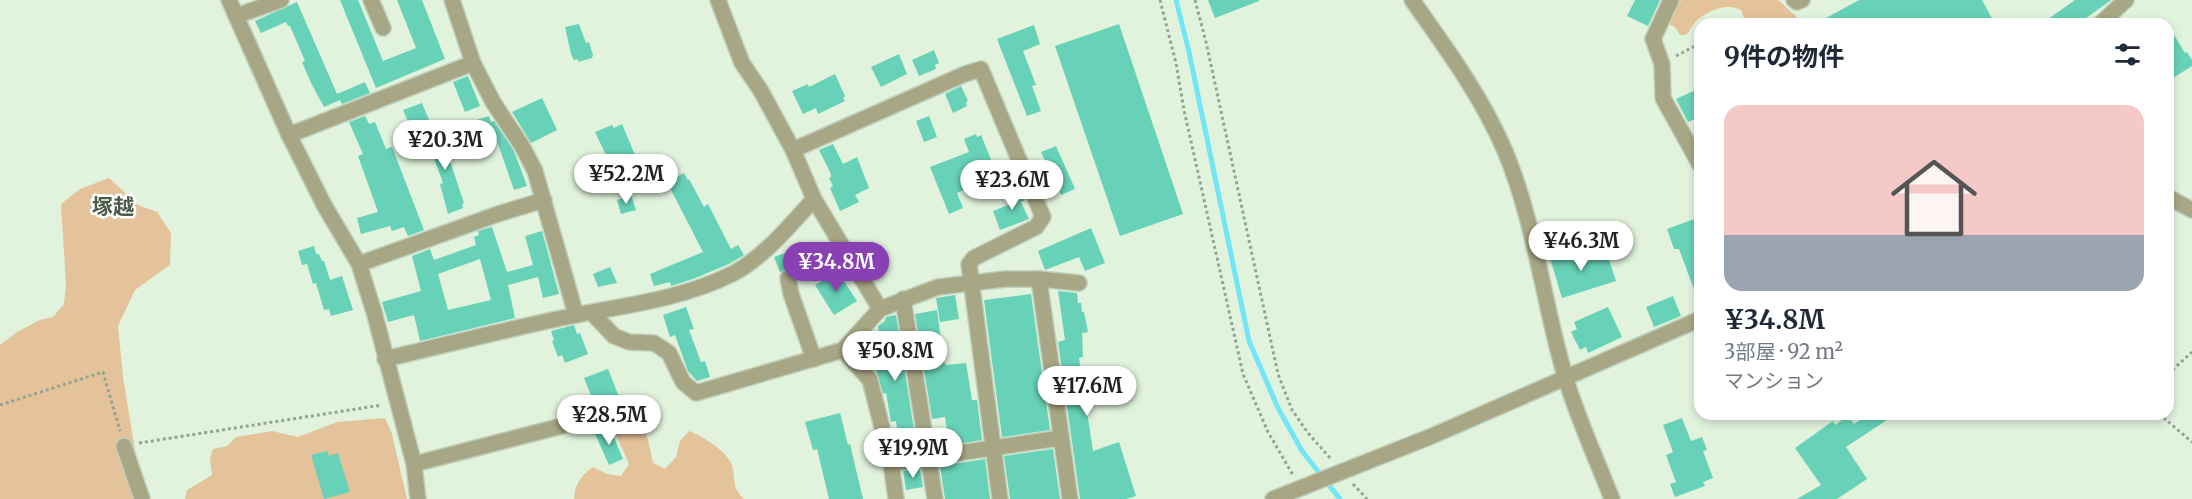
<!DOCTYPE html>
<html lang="ja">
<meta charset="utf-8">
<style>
body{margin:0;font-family:Merriweather,"Noto Sans JP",serif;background:#f2f2f3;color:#1f2937;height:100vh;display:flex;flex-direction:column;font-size:22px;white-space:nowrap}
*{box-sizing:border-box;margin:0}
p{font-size:20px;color:#747a83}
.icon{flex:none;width:33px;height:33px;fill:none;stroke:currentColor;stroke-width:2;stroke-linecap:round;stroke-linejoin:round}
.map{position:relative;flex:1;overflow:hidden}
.side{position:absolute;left:1694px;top:18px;width:480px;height:402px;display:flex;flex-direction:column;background:#fff;border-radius:18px;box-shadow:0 3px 9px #0003}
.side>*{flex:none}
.price{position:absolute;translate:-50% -51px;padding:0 14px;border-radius:21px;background:#fff;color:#222;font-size:20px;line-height:39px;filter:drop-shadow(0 2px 3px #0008)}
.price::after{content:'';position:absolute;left:50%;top:36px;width:18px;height:14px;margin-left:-9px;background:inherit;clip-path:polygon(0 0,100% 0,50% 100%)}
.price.on{background:#8940b2;color:#fff}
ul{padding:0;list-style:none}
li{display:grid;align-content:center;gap:12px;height:318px;padding:0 30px}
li+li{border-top:2px solid #e0e1e3}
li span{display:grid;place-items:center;height:186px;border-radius:18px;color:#555}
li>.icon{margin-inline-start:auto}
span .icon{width:108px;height:108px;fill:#fffc;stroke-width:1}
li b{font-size:26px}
h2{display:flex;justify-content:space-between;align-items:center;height:72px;padding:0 30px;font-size:26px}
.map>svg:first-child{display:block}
.green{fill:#e4c39a}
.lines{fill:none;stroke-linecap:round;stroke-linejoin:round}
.stream{stroke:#72e5f7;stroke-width:5}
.building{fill:#67d2b7;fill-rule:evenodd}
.minor-casing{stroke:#c0d0bd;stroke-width:18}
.path{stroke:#95a392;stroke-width:3;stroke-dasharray:3 3;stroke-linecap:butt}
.minor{stroke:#a8a785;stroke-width:15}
.labels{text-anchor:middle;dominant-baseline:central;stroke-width:5;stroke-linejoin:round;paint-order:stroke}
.quarter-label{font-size:21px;font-weight:bold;fill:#4c5b49;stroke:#fff}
</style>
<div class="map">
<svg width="2192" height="499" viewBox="0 0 2192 499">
<rect width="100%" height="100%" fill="#e1f3dd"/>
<g class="green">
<path d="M1681,0h97l18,16 1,8h-38v-4l-13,4 -5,-14c-15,-8 -34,1 -46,12 -3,4 -5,9 -9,13h-6l-5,-8 -7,-3v-9l10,-9z"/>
<path d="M109,178l29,27 19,7 14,21 -1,32 -35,25 -17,36 5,51 20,122h-143v-154l17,-13 23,-12 13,-3 11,-13 2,-20 -5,-80 19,-15z"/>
<path d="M629,416l11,1 8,23 5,23 12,6 11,-12 4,-16 9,-10c13,5 35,18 42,32 6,15 -1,23 13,36h-170c1,-16 7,-23 19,-32l14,7 14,2 8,-12 -15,-34 1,-10z"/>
<path d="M385,418l7,16 15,65h-222l2,-9 25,-15 -2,-16 3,-10 14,-3 9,-9 36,-6 26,6 39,-15z"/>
</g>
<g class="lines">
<path class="stream" d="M1176,0l13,52 60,289 29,67 24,43 38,48"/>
</g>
<g class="building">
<path d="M340,0h18l25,61 33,-13 -19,-48h25l23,59 -69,29z"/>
<path d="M1208,0h51v1l-44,17z"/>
<path d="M1635,0h25l-12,26 -21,-10z"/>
<path d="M1859,0h123l13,24h-180z"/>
<path d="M2075,0h36l-33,24h-37z"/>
<path d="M297,2l40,92 28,-12 5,11 -28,11 -2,-4 -16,7 -12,-22 -10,-23 3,-1 -15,-35h-2l-2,-4 -25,11 -6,-12z"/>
<path d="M579,24l7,19 3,-1 4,13 -1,3 -14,4v-3l-4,1 -3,-6 -6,-27z"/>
<path d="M1119,24l64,190 -63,22 -65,-190z"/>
<path d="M1034,25l6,19 -17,7 13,34 -4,1 9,25 -14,5 -30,-77z"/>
<path d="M2168,25l17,28 2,-1 5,8v6l-24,15z"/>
<path d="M934,50l5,13 -4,2 1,4 -17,7 -7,-16z"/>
<path d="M899,54l8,20 -26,13 -10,-20z"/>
<path d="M835,74l10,22 -2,2 2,3 -27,13 -2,-6 -13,6 -11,-23 16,-7 1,3z"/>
<path d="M468,76l12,30 -15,6 -12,-30z"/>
<path d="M961,86l7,15 -2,1 1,4 -14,7 -8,-19z"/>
<path d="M1700,88v29l-12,5 -12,-23z"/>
<path d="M542,98l15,32 -26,13 -19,-31z"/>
<path d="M422,103l10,24 -18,8 -11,-25z"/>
<path d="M365,116l4,8 6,-2 11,27 6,-2 32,83 -16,6 -4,-9 -12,4 -2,-5 -29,8 -4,-16 21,-6 -20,-56 5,-2 -14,-32z"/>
<path d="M489,116l2,6 3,-1 20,30 13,35 -13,4 -17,-49 -16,5 -8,-25z"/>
<path d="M929,116l8,21 -13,5 -8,-21z"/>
<path d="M622,124l23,55 -27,13 -13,-29 1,-1 -2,-6 2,-1 -11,-23 17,-7 2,3z"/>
<path d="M441,128l10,30h-2l15,45 -2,1 1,4 -15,6 -8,-30 3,-1 -18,-49z"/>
<path d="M976,134l1,3 4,-2 11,27 3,-1 6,14 -44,18 6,15 -14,6 -19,-47 39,-15 -5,-13z"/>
<path d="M833,144l10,20 14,-7 12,31 -14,7 4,7 -19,9 -10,-23 3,-2 -4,-8 2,-1v-3l-12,-24z"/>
<path d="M1056,146l19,43 -14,6 -20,-43z"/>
<path d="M684,173l4,7 1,-1 15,28 4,-3 23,45 7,-4 6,10 -15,9 -36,15 -22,7 -1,-4 -16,4 -4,-12 53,-22 -36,-70z"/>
<path d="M1020,187l5,13 -4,2 8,17 -29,11 -7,-19 20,-8 -4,-11z"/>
<path d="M631,195l5,15 -15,4 -4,-14z"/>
<path d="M1697,218l3,8v74h-2l-19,-51h-5l-7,-20z"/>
<path d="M492,227l15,45 26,-7 -8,-29 17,-5 17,63 -16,4 -5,-21 -30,8 7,33 -95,23 -6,-26 -26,7 -6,-20 39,-11 -9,-35 18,-7 4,11 42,-15 -2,-8 5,-2 -1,-4zM480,259l11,41 -43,10 -10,-36z"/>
<path d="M1091,228l14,35 -20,8 -6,-14 -34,13 -7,-19z"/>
<path d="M809,244l8,14 -37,14 -6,-15z"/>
<path d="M314,246l2,8h3l3,7h2l6,19 12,-4 11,34 -22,6 -2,-7 -5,1 -8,-27 -3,1 -6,-20 -5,1 -4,-14z"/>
<path d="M1584,248l4,13 19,-7 9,27 -54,17 -12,-40z"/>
<path d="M610,267l7,16 -19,4 -5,-13z"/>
<path d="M838,272l19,29 -23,14 -19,-30z"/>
<path d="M1058,291l19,2 1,10h3l1,9h2l4,20 -6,1 1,24 -4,1 14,93 26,-9 17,54 -10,3h-46l-22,-157 7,-2z"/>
<path d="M1031,294l19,136 -48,7 -18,-137z"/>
<path d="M955,295l4,24 -19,3 -4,-24z"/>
<path d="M1673,296l8,20 -27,11 -8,-20z"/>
<path d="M686,307l8,22 -5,1 12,32 4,-1 5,16 -13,4 -9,-10 -13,-36 -5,2 -7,-22z"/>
<path d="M1608,307l14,30 -34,16 -2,-6 -6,3 -9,-18 6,-3 -3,-7z"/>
<path d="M937,310l7,52 2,3 20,-2 6,37h5l5,40 -33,5 -4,-28 -13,2 -17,-105z"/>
<path d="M896,315l21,134 -17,3 -4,-31 -5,1 -5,-29 -3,1 -7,-25 -3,-21 8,-1 -3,-21 7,-5 1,-4z"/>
<path d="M574,325l3,9 3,-1 8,21 -23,9 -3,-8 -4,2 -6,-16 2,-1 -3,-9z"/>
<path d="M608,369l15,38 -28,11 -7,-18 4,-2 -8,-20z"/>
<path d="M840,413l8,32 2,-1 13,55h-34l-12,-50 -4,1 -8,-28z"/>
<path d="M1869,414h27l-50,33 21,32 -30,20h-40l24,-14 -26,-37 38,-27 2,4 13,-9 6,8z"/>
<path d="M1682,418l9,23 11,-4 5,13 -4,1 10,27 -10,4 2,4 -30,11 -5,-13 6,-2 -10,-27 7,-3 -10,-27z"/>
<path d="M610,428l13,31 -14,6 -14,-31z"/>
<path d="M1053,449l7,50h-50l-6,-43z"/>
<path d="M327,451l2,5 9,-3 12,39 -26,7 -13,-44z"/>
<path d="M985,459l5,40h-45l-5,-33z"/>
<path d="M920,469l3,18 -17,3 -3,-19z"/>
</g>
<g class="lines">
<defs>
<g id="minor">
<path d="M229,0l60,135 35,70 35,59 15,48 40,152 4,35"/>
<path d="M371,0l12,28"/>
<path d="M452,0l21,63 20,39 29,44 13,25 41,144"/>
<path d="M718,0l24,63 19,28 32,59 21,49 66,110"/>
<path d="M1412,0c34,48 70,97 93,151 30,72 38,150 60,225 12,41 31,82 47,123"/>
<path d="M1671,0l-18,39 9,25 1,34 37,67"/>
<path d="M1794,0l3,2 5,-2"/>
<path d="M236,16l45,-16"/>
<path d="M2100,24l26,-24"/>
<path d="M289,135l184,-72"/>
<path d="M793,150l172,-76 16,-5 62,148 -7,10 -62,31 -5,6 31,235"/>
<path d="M2168,197l24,13"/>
<path d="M359,264l139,-50 46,-14"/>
<path d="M788,278l3,16 23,65"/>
<path d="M1039,279l31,220"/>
<path d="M903,299l32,200"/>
<path d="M592,313l22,23 15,6 25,1 15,10 14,29 13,11 147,-43 37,-41 58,-22 67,-8h34l40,4"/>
<path d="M843,350l27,30 21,83 5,36"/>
<path d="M385,359c64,-15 127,-31 191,-44 53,-10 109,-17 158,-42 31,-17 56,-48 80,-74"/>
<path d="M124,446l18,53"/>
<path d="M891,463l169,-25"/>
<path d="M414,464l148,-38"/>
<path d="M1273,499l159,-63 268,-117"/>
</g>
</defs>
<use href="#minor" class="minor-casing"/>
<g class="path">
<path d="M1160,0l16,63 8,47 59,264 25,58 25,43"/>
<path d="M1195,0l11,42 72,332 14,36 16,23 23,26"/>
<path d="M1676,56l21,-11"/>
<path d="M2168,374l24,-22"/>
<path d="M0,405l103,-33 17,59"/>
<path d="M2159,414l33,28"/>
<path d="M139,443l243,-38"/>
<path d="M1353,484l14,15"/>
</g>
<use href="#minor" class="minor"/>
</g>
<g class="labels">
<g class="quarter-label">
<text x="113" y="206">塚越</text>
</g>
</g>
</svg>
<b class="price" style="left:445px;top:171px">¥20.3M</b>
<b class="price" style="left:626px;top:205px">¥52.2M</b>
<b class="price" style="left:1012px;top:211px">¥23.6M</b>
<b class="price" style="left:1581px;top:272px">¥46.3M</b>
<b class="price on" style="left:836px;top:293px">¥34.8M</b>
<b class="price" style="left:895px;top:382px">¥50.8M</b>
<b class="price" style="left:1087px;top:417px">¥17.6M</b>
<b class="price" style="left:609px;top:446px">¥28.5M</b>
<b class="price" style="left:913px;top:479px">¥19.9M</b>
<section class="side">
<h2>9件の物件<svg class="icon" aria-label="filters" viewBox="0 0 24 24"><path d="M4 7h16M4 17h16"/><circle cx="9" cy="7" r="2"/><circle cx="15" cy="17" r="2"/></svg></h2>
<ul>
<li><span style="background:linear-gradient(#f6c9c9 70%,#9aa5b1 0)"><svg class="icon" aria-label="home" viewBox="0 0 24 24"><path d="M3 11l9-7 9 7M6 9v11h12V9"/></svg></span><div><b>¥34.8M</b><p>3部屋 · 92 m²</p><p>マンション</p></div></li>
</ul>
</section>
</div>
